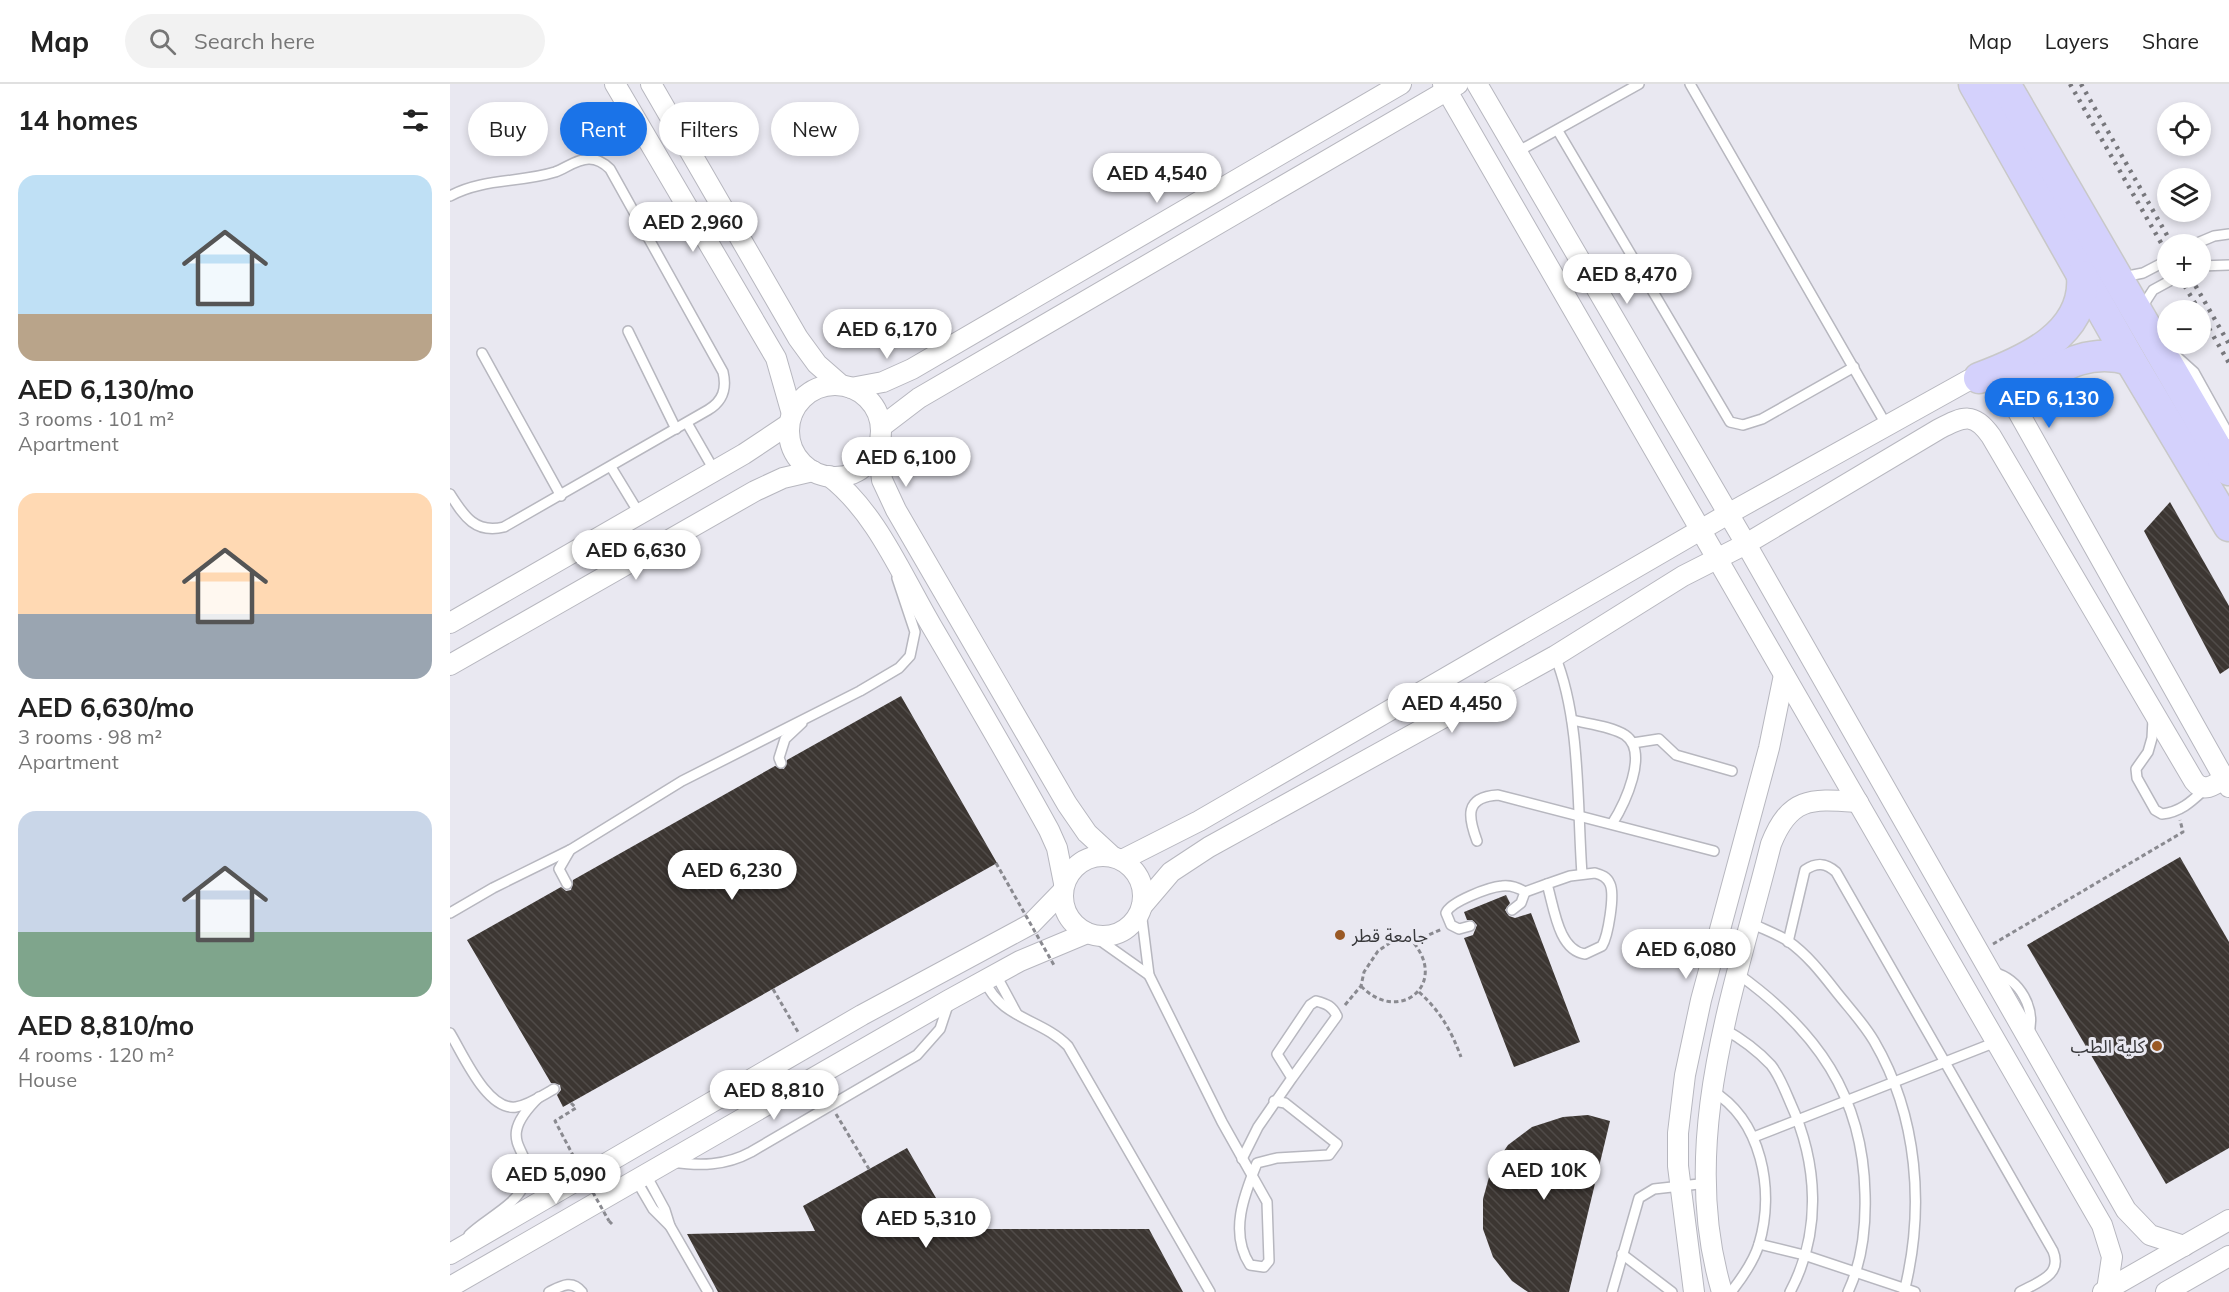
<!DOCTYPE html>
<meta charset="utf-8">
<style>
body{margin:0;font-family:Mulish,"Noto Sans Arabic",sans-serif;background:#f2f2f2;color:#222;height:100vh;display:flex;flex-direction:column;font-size:22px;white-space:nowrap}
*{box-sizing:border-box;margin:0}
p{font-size:20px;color:#767676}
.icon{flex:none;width:33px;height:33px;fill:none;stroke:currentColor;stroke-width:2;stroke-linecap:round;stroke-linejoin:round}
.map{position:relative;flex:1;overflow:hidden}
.sheet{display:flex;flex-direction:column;background:#fff;width:450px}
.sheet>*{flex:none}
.guide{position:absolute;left:18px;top:18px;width:570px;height:54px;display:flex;gap:12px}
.buttons{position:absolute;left:1707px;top:18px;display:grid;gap:12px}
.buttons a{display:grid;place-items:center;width:54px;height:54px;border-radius:50%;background:#fff;box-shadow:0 3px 9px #0003;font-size:30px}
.price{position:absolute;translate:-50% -51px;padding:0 14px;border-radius:21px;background:#fff;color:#222;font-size:20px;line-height:39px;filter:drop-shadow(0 2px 3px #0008)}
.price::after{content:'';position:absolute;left:50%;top:36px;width:18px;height:14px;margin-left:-9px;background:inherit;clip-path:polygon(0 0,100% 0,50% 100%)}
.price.selected{background:#1a73e8;color:#fff}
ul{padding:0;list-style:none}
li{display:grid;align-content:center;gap:12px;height:318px;padding:0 18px}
li span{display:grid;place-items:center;height:186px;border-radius:18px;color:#555}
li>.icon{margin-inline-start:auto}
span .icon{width:108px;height:108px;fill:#fffc;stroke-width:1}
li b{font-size:26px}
h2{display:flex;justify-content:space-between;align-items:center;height:72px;padding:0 18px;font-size:26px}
.pill{padding:0 21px;border-radius:27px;background:#fff;box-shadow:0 3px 9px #0003;font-size:21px;line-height:54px}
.pill.selected{background:#1a73e8;color:#fff}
header{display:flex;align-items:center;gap:36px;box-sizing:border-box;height:84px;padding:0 30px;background:#fff;border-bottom:2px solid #e0e0e0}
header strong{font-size:28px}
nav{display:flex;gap:33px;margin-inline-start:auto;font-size:21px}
.search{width:420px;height:54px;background:#f2f2f2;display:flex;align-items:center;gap:15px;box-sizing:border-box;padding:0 21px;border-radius:33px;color:#767676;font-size:22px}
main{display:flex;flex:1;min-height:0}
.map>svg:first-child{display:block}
.building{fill:url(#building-back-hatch)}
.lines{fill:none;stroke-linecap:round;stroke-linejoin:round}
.lane-casing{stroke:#b7b7bf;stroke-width:12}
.street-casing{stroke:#b7b7bf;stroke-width:22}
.primary-casing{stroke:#c8c8c8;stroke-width:33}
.path{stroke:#8a8a90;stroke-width:3;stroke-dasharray:4.5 3;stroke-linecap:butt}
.lane{stroke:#fff;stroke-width:9}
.street{stroke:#fff;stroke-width:20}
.primary{stroke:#d4d1fc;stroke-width:30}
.rail{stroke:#77777c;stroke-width:4.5;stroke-dasharray:3 6;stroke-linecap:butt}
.path-bridge{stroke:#8a8a90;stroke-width:3;stroke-dasharray:4.5 3;stroke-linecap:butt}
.poi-dot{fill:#9a5925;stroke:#e9e8f1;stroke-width:2}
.labels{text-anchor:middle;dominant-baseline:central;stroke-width:6;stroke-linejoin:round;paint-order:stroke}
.poi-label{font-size:18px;fill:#39393c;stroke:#e9e8f1;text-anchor:start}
</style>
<header>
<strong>Map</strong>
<div class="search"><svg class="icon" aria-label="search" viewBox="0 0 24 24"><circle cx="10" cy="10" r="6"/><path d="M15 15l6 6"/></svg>Search here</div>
<nav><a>Map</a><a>Layers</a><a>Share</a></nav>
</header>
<main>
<section class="sheet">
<h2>14 homes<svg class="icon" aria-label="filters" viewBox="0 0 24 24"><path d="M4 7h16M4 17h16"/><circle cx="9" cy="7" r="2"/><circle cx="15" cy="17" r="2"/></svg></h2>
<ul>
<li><span style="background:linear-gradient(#bfe0f5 75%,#b9a48a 0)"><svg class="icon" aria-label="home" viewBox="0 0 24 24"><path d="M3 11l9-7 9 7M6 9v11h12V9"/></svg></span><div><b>AED 6,130/mo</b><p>3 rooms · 101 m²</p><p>Apartment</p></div></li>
<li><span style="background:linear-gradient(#ffd9b3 65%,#9aa5b1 0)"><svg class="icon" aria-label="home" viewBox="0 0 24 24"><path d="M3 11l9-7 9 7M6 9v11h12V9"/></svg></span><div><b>AED 6,630/mo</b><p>3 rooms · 98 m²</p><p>Apartment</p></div></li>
<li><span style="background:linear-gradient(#c9d6e8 65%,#7fa58c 0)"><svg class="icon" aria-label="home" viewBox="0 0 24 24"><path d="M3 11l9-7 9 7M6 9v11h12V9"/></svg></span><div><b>AED 8,810/mo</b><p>4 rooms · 120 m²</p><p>House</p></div></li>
</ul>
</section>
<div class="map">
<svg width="1779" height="1208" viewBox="0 0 1779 1208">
<defs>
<pattern id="building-back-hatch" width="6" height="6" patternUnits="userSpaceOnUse" patternTransform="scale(1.5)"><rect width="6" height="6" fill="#3c3632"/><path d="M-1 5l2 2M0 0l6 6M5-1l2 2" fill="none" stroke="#504b48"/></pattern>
</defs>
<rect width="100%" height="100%" fill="#e9e8f1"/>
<g class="building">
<path d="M1720,418l59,104v62l-9,6 -76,-143z"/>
<path d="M451,612l96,167 -434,244 -6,-12 4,-5 -1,-5 -9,-2 -84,-143 94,-53 5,4 5,-1 2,-10 202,-114 9,3 3,-9z"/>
<path d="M1730,773l49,85v206l-63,36 -139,-239z"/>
<path d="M1056,811l4,8 -5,7 4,6 6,2 16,-5 49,129 -66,25 -50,-129 9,-3 4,-10 -5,-5h-5l-3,-8z"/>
<path d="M1138,1031l22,6 -41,171h-41l-16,-11 -19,-24 -10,-28v-30l8,-29 17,-25 24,-18 31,-10z"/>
<path d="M457,1064l47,81h195l34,63h-465l-31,-58 128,-3 -12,-25z"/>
</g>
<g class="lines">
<defs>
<g id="lane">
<path d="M1240,0l197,342"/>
<path d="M1108,47l172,291 13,3 19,-6 92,-52"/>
<path d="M1067,68l122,-68"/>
<path d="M0,112c33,-18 70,-13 105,-24 11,-4 22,-13 34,-13 9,0 15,4 21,10l113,203c4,17 0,29 -15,38l-204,117c-29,7 -40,-11 -54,-33"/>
<path d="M1745,160l19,-8 15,-2"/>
<path d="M1750,182l29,-1"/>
<path d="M1673,193l20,-4 25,-13"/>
<path d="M1692,223l11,-17 22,-12"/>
<path d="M178,247l48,98"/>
<path d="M32,269l79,143"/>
<path d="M1724,270l20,18 35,63"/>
<path d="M237,339l27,47"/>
<path d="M161,383l28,46"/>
<path d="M1105,572c26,63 22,150 27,218"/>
<path d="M1703,635l-1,19 -4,14 -12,17 1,9 18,32 7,4c19,-2 30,-13 43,-25"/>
<path d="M1122,636c16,4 39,6 53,15 25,17 -1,70 -13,89"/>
<path d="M1183,659l26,-4 17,16 56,16"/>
<path d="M331,679l-2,-5 6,-19 17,-16"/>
<path d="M1027,757c-9,-24 -13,-44 21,-46l216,56"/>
<path d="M1145,789c7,2 12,4 15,11 5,11 -2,52 -8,62l-17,8c-27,-4 -31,-47 -38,-70l23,-8z"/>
<path d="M117,800l-8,-15 11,-19 112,-69 178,-90 39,-23 11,-12 5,-24 -18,-54"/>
<path d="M1075,808l22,-8"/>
<path d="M691,827l8,64 73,147 45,80 2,59 -5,6 -14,-2c-21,-32 -6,-70 7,-102l20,-5 52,-3 8,-11 -52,-41 -11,-2"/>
<path d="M0,829l43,-25 77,-38"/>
<path d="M1301,839c12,6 26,11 37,18 20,14 35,34 50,53 12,15 26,30 36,47 44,75 51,168 30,251"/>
<path d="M1020,842l-11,3 -8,-4 -5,-12c4,-11 43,-26 56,-27 8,-1 15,1 23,6l-4,11 -9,7"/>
<path d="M641,850l58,41"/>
<path d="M1338,858l17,-72c12,-8 21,-7 31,2l217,379c10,24 -15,31 -33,41"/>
<path d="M1543,888c27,7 44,37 35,64"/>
<path d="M1288,890c78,56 125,121 127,220 1,33 -3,68 -17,98"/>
<path d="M546,891l21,39"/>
<path d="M535,897c16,38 57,38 83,65l142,246"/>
<path d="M1274,945c18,10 33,21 47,36 8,10 14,25 19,37 28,61 32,130 0,190"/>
<path d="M0,949c13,21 37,78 66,74 13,-2 27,-12 38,-18"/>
<path d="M1261,1006c51,30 64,100 48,154 -5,17 -17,34 -28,48"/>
<path d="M1304,1053l242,-95"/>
<path d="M792,1075l16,-32 34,-49 -15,-24 33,-49 6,-4c11,3 16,5 21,15l-45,62"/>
<path d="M222,1078c28,4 53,4 79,-10l166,-97 23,-26 9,-27"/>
<path d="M195,1089l20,37 5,16 38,66"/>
<path d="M186,1096l17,29 17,17"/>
<path d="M19,1151c16,-16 46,-29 55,-50 15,-37 -35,-39 15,-88"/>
<path d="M1309,1160l45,11 111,37"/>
<path d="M1172,1170l50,38"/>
<path d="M99,1208c12,-6 23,-13 33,0"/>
<path d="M1162,1208l27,-94 15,-9 54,-6"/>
</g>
<g id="street">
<path d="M165,0l161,274 16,56"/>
<path d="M201,0l147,254 19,26 24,21"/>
<path d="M993,0l659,1141 10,32 -5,33"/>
<path d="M1027,0l269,460 380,666 24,25 34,11"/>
<circle cx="385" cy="347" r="46"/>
<path d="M401,304l32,-6 29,-13 489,-285"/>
<path d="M431,343l38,-29 539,-314"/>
<path d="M428,363l4,33 14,30 171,294 20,29 26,24"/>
<path d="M379,392c47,36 72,98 102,149 40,68 80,136 118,205l8,18 7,35"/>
<path d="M0,539l294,-169 45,-30"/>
<path d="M0,581l305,-174 28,-13 30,-7"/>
<circle cx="653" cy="812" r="40"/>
<path d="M672,776l77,-39 529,-307 241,-134 10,-2 15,4 13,10 222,395"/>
<path d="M692,822l29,-34 38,-25 346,-191 128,-80 63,-32 193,-115c25,-13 35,-17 52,7l203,345c9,12 20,5 30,-3"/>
<path d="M0,1170l412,-239 169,-91 32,-33"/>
<path d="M0,1203l499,-287 71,-39 67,-28"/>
<path d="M1244,1208l-16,-126v-33l7,-58 16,-75 68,-252 15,-73"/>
<path d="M1272,1208c-45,-150 13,-303 49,-448 19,-48 41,-45 87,-42"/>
<path d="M1653,1208l126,-72"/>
<path d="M1716,1208l63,-36"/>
</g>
<g id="primary">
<path d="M1524,0l156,276 99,166"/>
<path d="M1555,0l224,386"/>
<path d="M1529,294c46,-17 108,-44 103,-102"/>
<path d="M1557,308l11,-2c37,-20 69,-44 112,-30"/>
</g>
</defs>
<use href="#lane" class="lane-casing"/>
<use href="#street" class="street-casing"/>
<use href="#primary" class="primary-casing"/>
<g class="path">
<path d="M1543,860l190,-112 -3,-12"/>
<path d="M911,902c37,39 88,-1 52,-44"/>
<path d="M323,905l25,43"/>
<path d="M969,908c21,19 32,38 42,65"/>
<path d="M895,921l16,-19 3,-14 14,-21 13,-9h22l29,-13"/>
<path d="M121,1019l5,5 -21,13 21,40"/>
<path d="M386,1030l33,55"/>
<path d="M159,1137l3,3"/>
</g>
<use href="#lane" class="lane"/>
<use href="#street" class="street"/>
<use href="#primary" class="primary"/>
<g class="rail">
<path d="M1620,0l98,171"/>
<path d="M1631,0l91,160"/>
<path d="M1730,194l19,32"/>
<path d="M1741,194l38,66"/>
<path d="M1750,229l29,50"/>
</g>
<g class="path-bridge">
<path d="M546,779l59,104"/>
<path d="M128,1082l31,55"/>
</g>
</g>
<g class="poi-dot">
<circle cx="890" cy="851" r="6"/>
<circle cx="1707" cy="962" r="6"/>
</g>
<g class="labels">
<g class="poi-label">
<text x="902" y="851">جامعة قطر</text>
<text x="1695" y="962" text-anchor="end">كلية الطب</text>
</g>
</g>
</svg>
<div class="buttons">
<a><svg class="icon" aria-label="locate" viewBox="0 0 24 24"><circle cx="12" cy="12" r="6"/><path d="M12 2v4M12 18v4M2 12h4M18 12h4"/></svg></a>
<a><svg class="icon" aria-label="layers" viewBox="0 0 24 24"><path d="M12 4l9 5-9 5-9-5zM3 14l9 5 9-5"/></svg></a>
<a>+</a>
<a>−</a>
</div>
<b class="price" style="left:707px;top:120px">AED 4,540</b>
<b class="price" style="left:243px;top:169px">AED 2,960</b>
<b class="price" style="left:1177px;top:221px">AED 8,470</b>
<b class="price" style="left:437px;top:276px">AED 6,170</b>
<b class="price selected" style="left:1599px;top:345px">AED 6,130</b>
<b class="price" style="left:456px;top:404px">AED 6,100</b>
<b class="price" style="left:186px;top:497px">AED 6,630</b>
<b class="price" style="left:1002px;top:650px">AED 4,450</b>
<b class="price" style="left:282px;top:817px">AED 6,230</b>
<b class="price" style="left:1236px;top:896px">AED 6,080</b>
<b class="price" style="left:324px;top:1037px">AED 8,810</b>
<b class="price" style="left:1094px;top:1117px">AED 10K</b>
<b class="price" style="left:106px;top:1121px">AED 5,090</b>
<b class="price" style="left:476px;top:1165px">AED 5,310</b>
<div class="guide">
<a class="pill">Buy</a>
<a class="pill selected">Rent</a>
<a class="pill">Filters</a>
<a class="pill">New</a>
</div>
</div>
</main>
